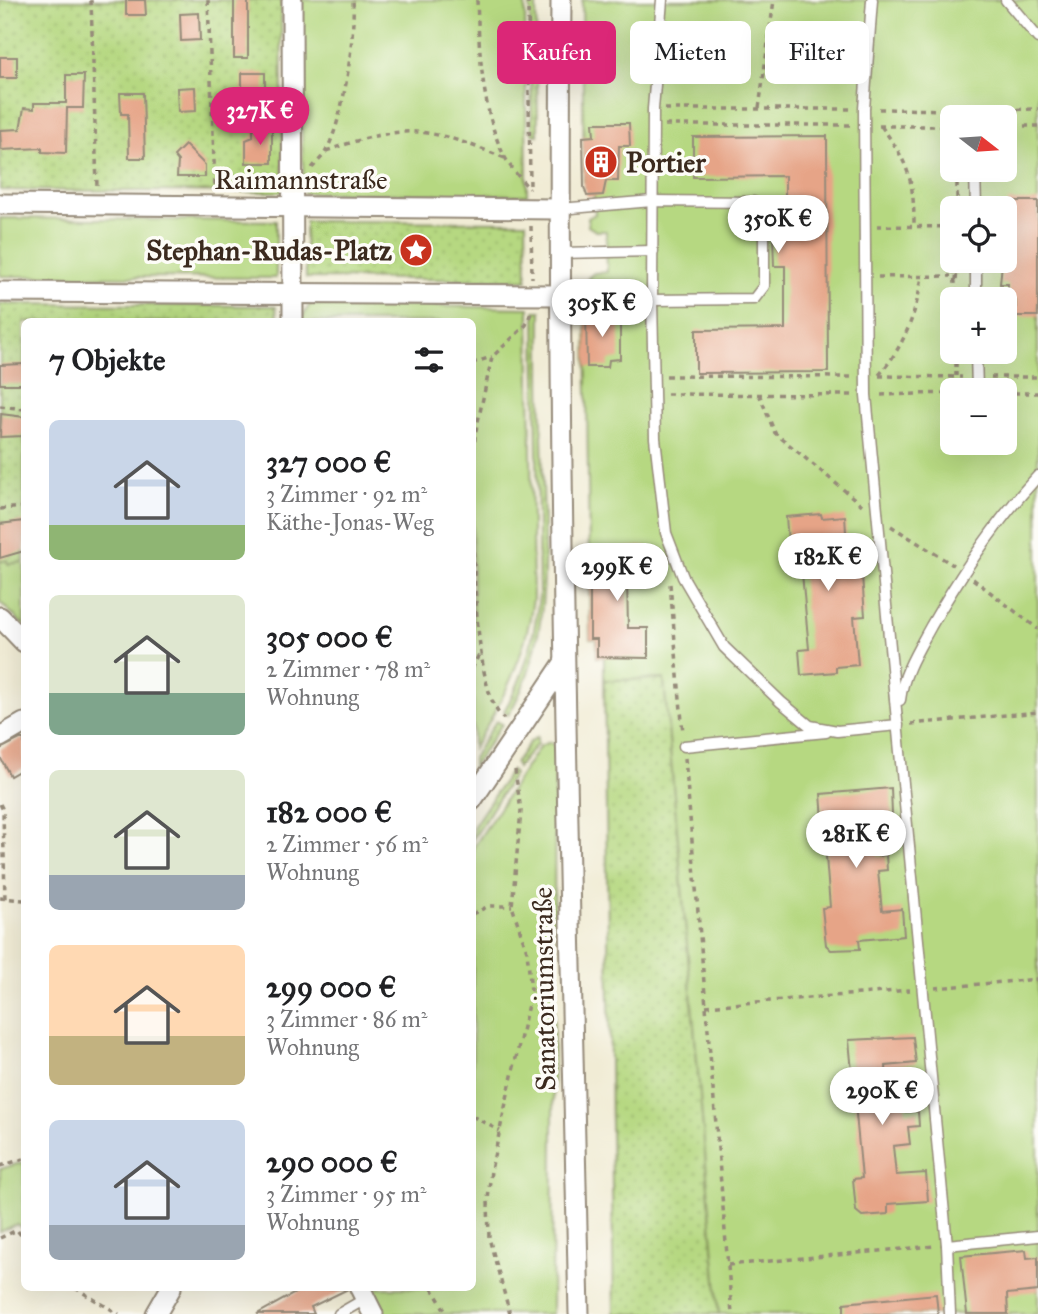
<!DOCTYPE html>
<html lang="de">
<meta charset="utf-8">
<style>
body{margin:0;font-family:"IM FELL Great Primer",serif;background:#f6f6f6;color:#202124;height:100vh;display:flex;flex-direction:column;font-size:26px;white-space:nowrap}
*{box-sizing:border-box;margin:0}
p{font-size:23px;color:#757577}
.icon{flex:none;width:38px;height:38px;fill:none;stroke:currentColor;stroke-width:2;stroke-linecap:round;stroke-linejoin:round}
.map{position:relative;flex:1;overflow:hidden}
.details{position:absolute;left:21px;top:318px;width:455px;height:973px;display:flex;flex-direction:column;background:#fff;border-radius:10px;box-shadow:0 7px 28px #0002}
.details>*{flex:none}
.hud{position:absolute;left:497px;top:21px;width:436px;height:63px;display:flex;gap:14px}
.needle{width:46px;rotate:107deg}
.tools{position:absolute;left:940px;top:105px;display:grid;gap:14px}
.tools a{display:grid;place-items:center;width:77px;height:77px;border-radius:10px;background:#fff;box-shadow:0 7px 28px #0002;font-size:35px}
.price{position:absolute;translate:-50% -60px;padding:0 16px;border-radius:24px;background:#fff;color:#222;font-size:23px;line-height:46px;filter:drop-shadow(0 2px 4px #0008)}
.price::after{content:'';position:absolute;left:50%;top:42px;width:21px;height:16px;margin-left:-10px;background:inherit;clip-path:polygon(0 0,100% 0,50% 100%)}
.price.current{background:#db2777;color:#fff}
ul{padding:0;list-style:none}
li{display:flex;align-items:center;gap:21px;height:175px;padding:0 28px}
li span{display:grid;place-items:center;flex:none;width:196px;height:140px;border-radius:10px;color:#555}
li>.icon{margin-inline-start:auto}
span .icon{width:84px;height:84px;fill:#fffc;stroke-width:1}
li b{font-size:30px}
h2{display:flex;justify-content:space-between;align-items:center;height:84px;padding:0 28px;font-size:30px}
.tag{padding:0 24px;border-radius:10px;background:#fff;box-shadow:0 7px 28px #0002;font-size:24px;line-height:63px}
.tag.current{background:#db2777;color:#fff}
.map>svg:first-child{display:block}
.grass{fill:url(#grass-dots);stroke:#788150;stroke-width:2}
.park{fill:#b6d881;stroke:#788150;stroke-width:2;fill-rule:evenodd}
.building{fill:#e6a487}
.lines{fill:none;stroke-linecap:round;stroke-linejoin:round}
.lane-casing{stroke:#968b7a;stroke-width:13}
.street-casing{stroke:#968b7a;stroke-width:23}
.path{stroke:#968b7a;stroke-width:3.5;stroke-dasharray:5 5;stroke-linecap:butt}
.lane{stroke:#fff;stroke-width:10}
.street{stroke:#fff;stroke-width:19}
.labels{text-anchor:middle;dominant-baseline:central;stroke-width:7;stroke-linejoin:round;paint-order:stroke}
.poi-label{font-size:28px;font-weight:bold;fill:#3b2a1e;stroke:#fdfcf7;text-anchor:start}
.street-label{font-size:28px;fill:#3b2a1e;stroke:#fdfcf7}
</style>
<div class="map">
<svg width="1038" height="1314" viewBox="0 0 1038 1314">
<defs>
<pattern id="grass-dots" width="8" height="8" patternUnits="userSpaceOnUse" patternTransform="scale(1.75)"><rect width="8" height="8" fill="#b6d881"/><path d="M2 2h.1M6 6h.1" fill="none" stroke="#9dba6f" stroke-width="1.8" stroke-linecap="round"/></pattern>
</defs>
<rect width="100%" height="100%" fill="#fdfcf7"/>
<filter id="ink" filterUnits="userSpaceOnUse"><feTurbulence type="fractalNoise" baseFrequency=".0143" numOctaves="2"/><feDisplacementMap in="SourceGraphic" scale="14" xChannelSelector="R" yChannelSelector="G"/><feConvolveMatrix kernelMatrix="1 2 1 2 8 2 1 2 1" color-interpolation-filters="sRGB"/></filter>
<filter id="wash" filterUnits="userSpaceOnUse"><feTurbulence type="fractalNoise" baseFrequency=".00686" numOctaves="4" result="noise"/><feDisplacementMap in="SourceGraphic" scale="28" xChannelSelector="R" yChannelSelector="G"/><feGaussianBlur stdDeviation="1.57" result="paint"/><feColorMatrix in="noise" values="0 0 0 0 0 0 0 0 0 0 0 0 0 0 0 0 0 1.4 0 .05"/><feComposite in="paint" operator="in"/></filter>
<g filter="url(#wash)">
<rect width="100%" height="100%" fill="#f1ecd5"/>
<g class="grass">
<path d="M0,0h281l2,192 -283,-2z"/>
<path d="M530,0h6l2,135 -6,-1z"/>
<path d="M305,221l221,1 1,58 -221,-2z"/>
<path d="M0,304l272,2 4,1 1,15h-253v240l-17,2 -1,-3 -6,1z"/>
<path d="M535,311h6c-1,57 1,114 2,171 1,80 9,162 -35,233l-4,-4c22,-36 30,-73 35,-115z"/>
<path d="M664,679l55,635h-105l-10,-634z"/>
<path d="M496,721l6,3 -29,43v-9z"/>
<path d="M537,737v7l-20,24 -2,-5 15,-21z"/>
<path d="M511,770l3,4 -41,65v-12z"/>
</g>
<g class="park">
<path d="M297,0h228l2,195 -223,-2z"/>
<path d="M582,0h456v1314h-319l-55,-635 -60,1v-23h-7v-18h-7l-4,-324 9,-8v-17l-6,-4 -1,-8 6,-5 13,-1 -1,-41h-10l-8,-5v-8l7,-4 -1,-18 -10,-9zM952,117h52v53h-52zM952,208h52v53h-52zM952,299h52v53h-52zM952,390h52v53h-52z"/>
<path d="M0,218l276,3v57l-276,-2z"/>
<path d="M310,304l219,4 4,291c-7,58 -30,101 -60,150l-1,-427h-172z"/>
<path d="M7,560l1,4 16,-2v64l-24,-24v-40z"/>
<path d="M550,742l5,4 -3,568h-170l-13,-26h103l1,-440 67,-102z"/>
<path d="M24,1162v64l-2,3 -5,-5 -17,8v-63z"/>
</g>
<g id="blocks">
<g class="building">
<path d="M126,0h19l1,15h-20z"/>
<rect x="234" y="0" width="14" height="58"/>
<path d="M199,13l1,27 -19,1 -1,-27z"/>
<rect x="0" y="57" width="17" height="21"/>
<rect x="242" y="73" width="23" height="20"/>
<path d="M66,75h18l-1,33h-16l-1,45 -24,-1v-4l-41,2 -1,-20 20,-1 4,-21 10,1v-6h32z"/>
<path d="M195,87l1,24 -18,1 -1,-24z"/>
<path d="M120,93h23l2,65h-16l-1,-44h-7z"/>
<path d="M593,123h36l1,23h-11l-1,35h-12l-3,14 -16,1 -3,-9 -1,-50 11,-1z"/>
<path d="M253,128l19,1v34h-26v-23l7,-3z"/>
<path d="M827,136l1,236 -132,1v-43l89,-1v-63h-11l-1,-29 12,-1v-60l-92,1v-40z"/>
<path d="M185,145l20,20v12h-28l1,-16 -4,-5z"/>
<path d="M1008,201h30v115h-22v-15h-8v-17h-8z"/>
<path d="M591,307l14,1 3,14 12,1v36l-11,1 -1,7h-21l-1,-55z"/>
<path d="M24,364v20h-24v-19z"/>
<path d="M1,414l23,3v19l-24,1z"/>
<path d="M821,514l1,4 23,-2 3,48 13,-2 4,54 -11,1 4,48 -22,2v5l-35,3 -2,-25 10,-1 -10,-108h-11l-2,-24z"/>
<path d="M24,521v30l-24,7v-34z"/>
<path d="M647,546v32h-20l1,50h20v30l-51,-1v-18h-7v-71h6v-18z"/>
<path d="M20,739h4v29l-14,8 -10,-19v-8z"/>
<path d="M891,788l1,26 -20,2 3,30h3v10l8,-1 1,15 -9,1 4,40 20,-2 2,27 -45,4 1,9 -29,1 -5,-5 -4,-37 8,-1 -9,-113z"/>
<path d="M913,1037l3,26 -30,3 2,31 17,-2 1,17 12,-1 1,15 -11,1 2,17 -17,2 3,29 30,-2 2,28 -40,3v10l-26,2 -6,-5 -3,-32 9,-1 -13,-138z"/>
<path d="M1026,1250l1,8 11,-1v34l-31,3 1,20h-41l-6,-58z"/>
<path d="M304,1288l44,1 -37,18 3,7h-57z"/>
<path d="M936,1294l2,20h-94v-11z"/>
</g>
</g>
</g>
<g filter="url(#ink)">
<use href="#blocks" fill-opacity="0" stroke="#968b7a" stroke-width="2"/>
<g class="lines">
<defs>
<g id="lane">
<path d="M662,0l-9,109 -1,191 3,138 11,95 17,44 41,70 57,55 29,24 27,5 61,-6"/>
<path d="M872,0l-8,109 2,286 81,850 3,69"/>
<path d="M1006,0l32,38"/>
<path d="M975,110v7"/>
<path d="M975,170l1,38"/>
<path d="M560,209l92,-8 102,1 10,13v71l-10,13 -102,1 -90,-5"/>
<path d="M560,253l93,-2"/>
<path d="M976,261v38"/>
<path d="M976,352l1,38"/>
<path d="M900,700c3,-27 18,-50 31,-74 31,-54 65,-105 107,-150"/>
<path d="M684,746l142,-14"/>
<path d="M947,1245l91,-9"/>
<path d="M339,1314l26,-15"/>
</g>
<g id="street">
<path d="M292,0l1,322"/>
<path d="M561,0c-4,438 8,876 18,1314"/>
<path d="M0,204l559,5"/>
<path d="M0,292l562,3"/>
<path d="M0,617l24,25"/>
<path d="M0,737l24,-14"/>
<path d="M472,800l92,-137"/>
<path d="M360,1288l13,26"/>
<path d="M156,1314l15,-26"/>
</g>
</defs>
<use href="#lane" class="lane-casing"/>
<use href="#street" class="street-casing"/>
<g class="path">
<path d="M91,0l6,187"/>
<path d="M208,0l7,187"/>
<path d="M477,0c2,47 5,117 29,159 6,11 16,21 23,30"/>
<path d="M528,0l2,190"/>
<path d="M759,108l15,-108"/>
<path d="M665,109h185"/>
<path d="M879,109l83,1"/>
<path d="M987,110l51,-1"/>
<path d="M665,125h185"/>
<path d="M879,126h73"/>
<path d="M881,126c28,37 33,55 33,100"/>
<path d="M1004,126h34"/>
<path d="M326,151c82,-29 100,-24 179,7"/>
<path d="M312,168c4,-5 11,-11 14,-17 18,-32 29,-114 27,-151"/>
<path d="M957,208v-38"/>
<path d="M531,226l1,52"/>
<path d="M877,226l75,1"/>
<path d="M952,249c0,19 4,33 4,50"/>
<path d="M878,277l73,-1"/>
<path d="M956,280l2,-19"/>
<path d="M956,352v24"/>
<path d="M472,363l20,-6"/>
<path d="M879,375c25,-29 37,-60 43,-99"/>
<path d="M666,376l188,1"/>
<path d="M879,376l83,1"/>
<path d="M991,377h47"/>
<path d="M1004,393h34"/>
<path d="M667,394l185,1"/>
<path d="M759,394l16,39 87,72"/>
<path d="M881,395l71,-2"/>
<path d="M0,406l24,3"/>
<path d="M472,491l3,-56 17,-78 34,-32 5,-12"/>
<path d="M0,509l24,-2"/>
<path d="M472,521c3,41 2,174 32,198"/>
<path d="M891,526l62,39"/>
<path d="M973,579l65,50"/>
<path d="M670,584l13,149"/>
<path d="M472,669l7,-15"/>
<path d="M911,724l127,-12"/>
<path d="M685,758l47,556"/>
<path d="M0,804l3,6 2,90"/>
<path d="M0,898l24,2"/>
<path d="M472,914l17,-8h23"/>
<path d="M935,988l103,-9"/>
<path d="M706,1006l204,-16"/>
<path d="M472,1116l28,15"/>
<path d="M0,1166l24,-7"/>
<path d="M0,1238l17,-8 7,9"/>
<path d="M728,1265l206,-19"/>
<path d="M75,1288l44,26"/>
<path d="M432,1288l15,26"/>
<path d="M510,1314l-21,-76 -1,-38 3,-30 40,-179 -4,-40 -15,-45 9,-95 -6,-41"/>
</g>
<use href="#lane" class="lane"/>
<use href="#street" class="street"/>
</g>
</g>
<defs>
<symbol id="building-disc" viewBox="-11 -11 22 22"><circle r="9.5" fill="#c8321e" stroke="#fdfcf7"/><path d="M-4-6H4V6H1V3H-1V6H-4ZM-2.5-4.3h1.7v1.8h-1.7ZM.8-4.3h1.7v1.8H.8ZM-2.5-1h1.7V.8h-1.7ZM.8-1h1.7V.8H.8Z" fill="#fff"/></symbol>
<symbol id="sight-disc" viewBox="-11 -11 22 22"><circle r="9.5" fill="#c8321e" stroke="#fdfcf7"/><path d="M0-6L1.8-2.2L6-1.7L2.9 1.2L3.7 5.4L0 3.3L-3.7 5.4L-2.9 1.2L-6-1.7L-1.8-2.2Z" fill="#fff"/></symbol>
</defs>
<g fill-rule="evenodd">
<use href="#building-disc" x="582" y="143" width="38" height="38"/>
<use href="#sight-disc" x="397" y="231" width="38" height="38"/>
</g>
<g class="labels">
<g class="poi-label">
<text x="626" y="162">Portier</text>
<text x="392" y="250" text-anchor="end">Stephan-Rudas-Platz</text>
</g>
<g class="street-label">
<text x="301" y="179">Raimannstraße</text>
<text transform="translate(544 989) rotate(-91)">Sanatoriumstraße</text>
</g>
</g>
</svg>
<div class="tools">
<a><svg class="needle" viewBox="-14 -14 28 28"><path d="M0-13l5 13h-10z" fill="#e53935"/><path d="M0 13l5-13h-10z" fill="#757577"/></svg></a>
<a><svg class="icon" aria-label="locate" viewBox="0 0 24 24"><circle cx="12" cy="12" r="6"/><path d="M12 2v4M12 18v4M2 12h4M18 12h4"/></svg></a>
<a>+</a>
<a>−</a>
</div>
<b class="price current" style="left:260px;top:147px">327K €</b>
<b class="price" style="left:778px;top:255px">350K €</b>
<b class="price" style="left:602px;top:339px">305K €</b>
<b class="price" style="left:828px;top:593px">182K €</b>
<b class="price" style="left:617px;top:603px">299K €</b>
<b class="price" style="left:856px;top:870px">281K €</b>
<b class="price" style="left:882px;top:1127px">290K €</b>
<div class="hud">
<a class="tag current">Kaufen</a>
<a class="tag">Mieten</a>
<a class="tag">Filter</a>
</div>
<section class="details">
<h2>7 Objekte<svg class="icon" aria-label="filters" viewBox="0 0 24 24"><path d="M4 7h16M4 17h16"/><circle cx="9" cy="7" r="2"/><circle cx="15" cy="17" r="2"/></svg></h2>
<ul>
<li><span style="background:linear-gradient(#c9d6e8 75%,#8fb573 0)"><svg class="icon" aria-label="home" viewBox="0 0 24 24"><path d="M3 11l9-7 9 7M6 9v11h12V9"/></svg></span><div><b>327 000 €</b><p>3 Zimmer · 92 m²</p><p>Käthe-Jonas-Weg</p></div></li>
<li><span style="background:linear-gradient(#dfe7d0 70%,#7fa58c 0)"><svg class="icon" aria-label="home" viewBox="0 0 24 24"><path d="M3 11l9-7 9 7M6 9v11h12V9"/></svg></span><div><b>305 000 €</b><p>2 Zimmer · 78 m²</p><p>Wohnung</p></div></li>
<li><span style="background:linear-gradient(#dfe7d0 75%,#9aa5b1 0)"><svg class="icon" aria-label="home" viewBox="0 0 24 24"><path d="M3 11l9-7 9 7M6 9v11h12V9"/></svg></span><div><b>182 000 €</b><p>2 Zimmer · 56 m²</p><p>Wohnung</p></div></li>
<li><span style="background:linear-gradient(#ffd9b3 65%,#c2b280 0)"><svg class="icon" aria-label="home" viewBox="0 0 24 24"><path d="M3 11l9-7 9 7M6 9v11h12V9"/></svg></span><div><b>299 000 €</b><p>3 Zimmer · 86 m²</p><p>Wohnung</p></div></li>
<li><span style="background:linear-gradient(#c9d6e8 75%,#9aa5b1 0)"><svg class="icon" aria-label="home" viewBox="0 0 24 24"><path d="M3 11l9-7 9 7M6 9v11h12V9"/></svg></span><div><b>290 000 €</b><p>3 Zimmer · 95 m²</p><p>Wohnung</p></div></li>
</ul>
</section>
</div>
